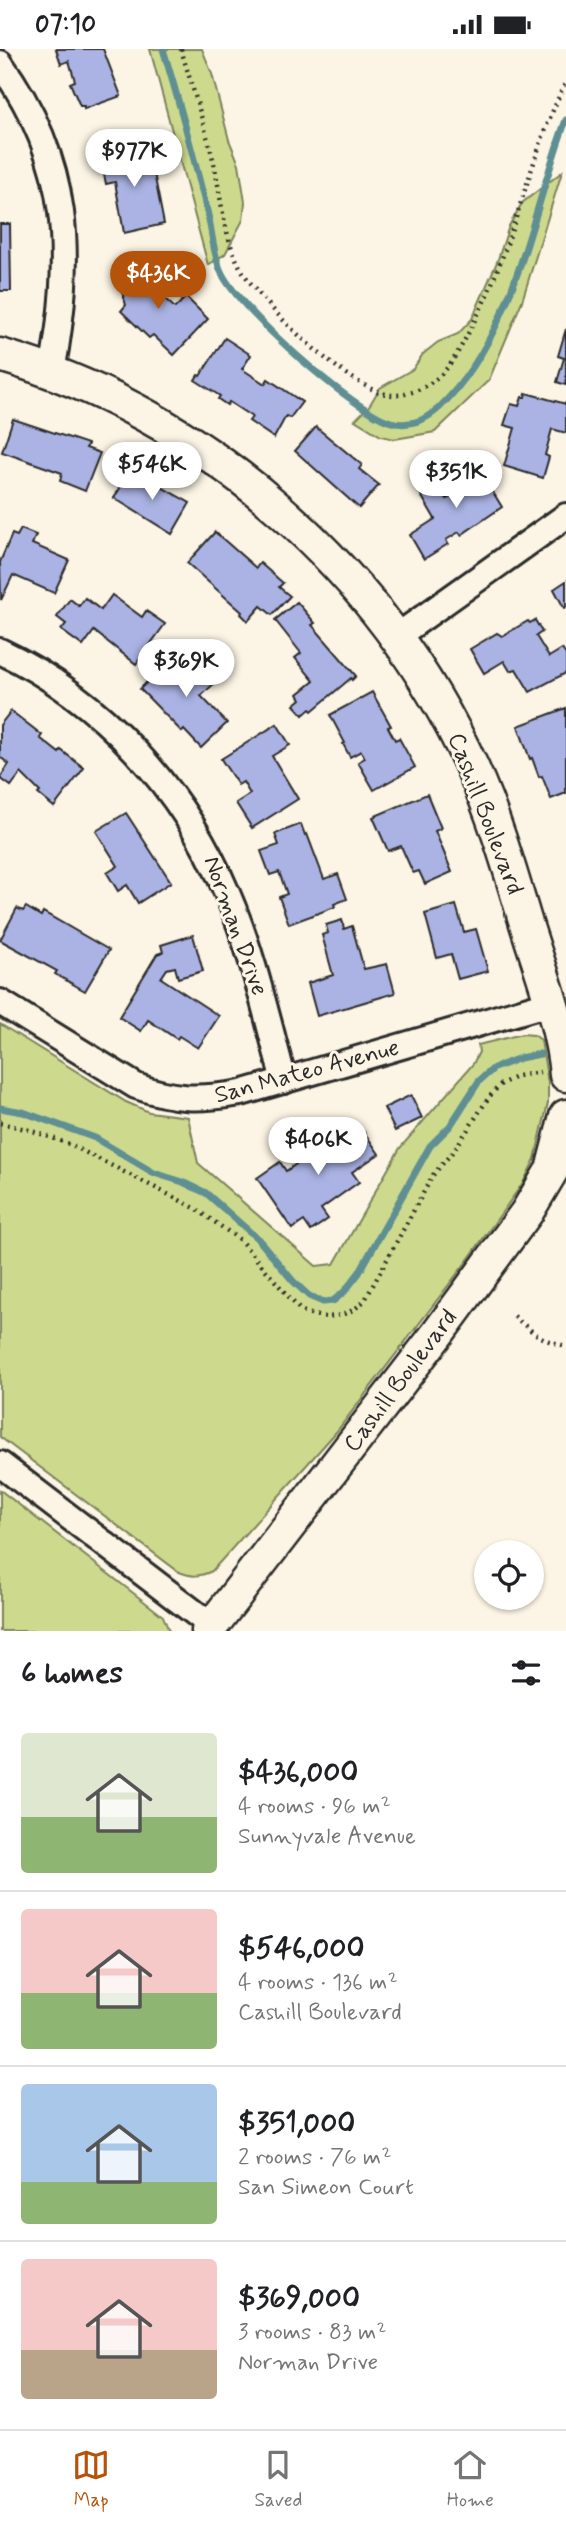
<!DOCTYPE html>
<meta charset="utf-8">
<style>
body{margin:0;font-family:Mynerve,sans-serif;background:#f2f2f2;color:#202124;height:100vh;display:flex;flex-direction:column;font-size:26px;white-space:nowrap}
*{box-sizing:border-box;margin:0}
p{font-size:23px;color:#757577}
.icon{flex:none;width:38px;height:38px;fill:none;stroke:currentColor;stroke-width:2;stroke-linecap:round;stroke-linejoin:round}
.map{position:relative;height:1582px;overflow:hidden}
.side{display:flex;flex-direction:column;background:#fff;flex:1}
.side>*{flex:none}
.tools{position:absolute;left:474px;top:1491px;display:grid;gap:14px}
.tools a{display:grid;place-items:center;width:70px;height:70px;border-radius:50%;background:#fff;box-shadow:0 2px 5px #0004;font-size:35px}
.price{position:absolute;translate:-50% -60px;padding:0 16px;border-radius:24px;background:#fff;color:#222;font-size:23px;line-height:46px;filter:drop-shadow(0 2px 4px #0008)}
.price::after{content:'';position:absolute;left:50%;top:42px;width:21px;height:16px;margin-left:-10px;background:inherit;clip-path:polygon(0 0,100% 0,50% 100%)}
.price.selected{background:#b45309;color:#fff}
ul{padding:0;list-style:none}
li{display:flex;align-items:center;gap:21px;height:175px;padding:0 21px}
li+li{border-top:2px solid #e0e0e0}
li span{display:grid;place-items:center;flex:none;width:196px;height:140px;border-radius:7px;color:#555}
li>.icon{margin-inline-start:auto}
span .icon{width:84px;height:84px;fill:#fffc;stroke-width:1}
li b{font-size:30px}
h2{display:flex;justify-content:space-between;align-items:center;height:84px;padding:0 21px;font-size:30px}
.status{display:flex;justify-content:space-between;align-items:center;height:49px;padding:0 35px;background:#fff;direction:ltr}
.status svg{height:19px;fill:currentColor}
.tab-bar{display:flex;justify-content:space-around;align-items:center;height:98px;border-top:2px solid #e0e0e0;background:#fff;font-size:19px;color:#757577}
.tab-bar a{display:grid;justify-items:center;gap:4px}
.tab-bar .selected{color:#b45309}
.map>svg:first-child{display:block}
.green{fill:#cdda8d;stroke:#7c825c;stroke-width:2}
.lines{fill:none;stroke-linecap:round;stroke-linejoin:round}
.stream{stroke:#5e8f93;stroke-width:7}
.building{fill:#abb3e4;stroke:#2b2b2b;stroke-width:2}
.minor-casing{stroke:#2b2b2b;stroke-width:30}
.tertiary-casing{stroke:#2b2b2b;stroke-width:37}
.path{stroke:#2b2b2b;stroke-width:4.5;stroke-dasharray:2 5;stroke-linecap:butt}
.minor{stroke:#fcf5e5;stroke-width:24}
.tertiary{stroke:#fcf5e5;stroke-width:32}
.labels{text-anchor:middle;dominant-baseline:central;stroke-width:6;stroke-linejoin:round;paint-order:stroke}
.street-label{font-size:24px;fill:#2b2b2b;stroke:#fcf5e5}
</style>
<div class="status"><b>07:10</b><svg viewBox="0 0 49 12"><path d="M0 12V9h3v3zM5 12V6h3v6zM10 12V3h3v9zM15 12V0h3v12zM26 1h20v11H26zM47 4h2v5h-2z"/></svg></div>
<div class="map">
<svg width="566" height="1582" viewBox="0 0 566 1582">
<rect width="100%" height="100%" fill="#fcf5e5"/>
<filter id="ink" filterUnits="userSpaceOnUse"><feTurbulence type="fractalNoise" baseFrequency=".0143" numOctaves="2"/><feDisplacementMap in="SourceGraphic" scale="14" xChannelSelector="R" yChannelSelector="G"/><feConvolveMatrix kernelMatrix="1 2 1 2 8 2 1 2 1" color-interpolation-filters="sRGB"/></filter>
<g filter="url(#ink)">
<g class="green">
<path d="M150,0h52l10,25 17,66 10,24 6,38 -2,18 -18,34 -17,11z"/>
<path d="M562,123l-40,129 -33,79 -54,52 -40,7 -14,-3 -26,-16 14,-14 11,-18 33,-19 10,-15 15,-12 20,-8 14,-15 25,-57 12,-36 13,-23z"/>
<path d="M0,975l126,78 23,10 39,5 10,46 118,103 18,-2 66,-116 73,-84 6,-12 -1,-7 44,-11 12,1 7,5 7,43v20l-13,56 -12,24 -56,78 -130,170 -125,140c-13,6 -20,6 -33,1l-179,-135z"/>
<path d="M0,1441l163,126 6,15h-169z"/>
</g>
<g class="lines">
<g class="stream">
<path d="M163,0c16,52 30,105 43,158 6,20 6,42 14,62 13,36 133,142 171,153 18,5 35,-2 48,-14 77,-75 91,-192 127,-288"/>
<path d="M0,1059l23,4 72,26 59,35 29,9 23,11 53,47 34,41 16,15 14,6 10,-1 11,-9 15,-19 71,-127 20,-20 29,-45 15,-13 26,-10 20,-4"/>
</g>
</g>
<g class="building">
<path d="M56,0h47l18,47 -37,13v-3h-4l-10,-23 5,-2 -6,-20 -8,3z"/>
<path d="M145,98l4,26h5l10,51 -40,9 -9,-51 -9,2 -6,-29z"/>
<path d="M0,175h10l1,67h-11z"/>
<path d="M142,214l6,21 27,24 11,-11 22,22 -34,36 -21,-20 -4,3 -28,-27 5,-6 -10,-34z"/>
<path d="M566,280v56l-9,-3 7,-24 -6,-2z"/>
<path d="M225,289l26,17 -9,14 23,15 3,-5 34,23 -12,16 -4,-2 -12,22 -25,-17 3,-4 -23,-15 -2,3 -9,-6 2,-3 -25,-16 3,-5 2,1z"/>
<path d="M526,344l40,11v29l-14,-4 -7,26 4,2 -6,21 -39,-12 11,-38 -11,-3 7,-21 8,2 3,-9h3z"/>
<path d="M13,370l75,25 -2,4 14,5 -15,38 -25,-10 2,-8 -60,-21z"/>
<path d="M316,378l46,38 -3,4 20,16 -20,23 -64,-57z"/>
<path d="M475,414l27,44 -41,28 -2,-3 -13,8 2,4 -24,15 -14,-24 25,-16 -14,-24 17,-10 9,14 11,-6 -9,-14z"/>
<path d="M131,421l59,33 -18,31 -58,-36z"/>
<path d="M21,480l15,6 -4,9 37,16 -15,33 -41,-18 -12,25 -1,-38 12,-28 5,2z"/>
<path d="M215,483l41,36 4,-5 23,20 -4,4 11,9 -18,19 -11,-9 -13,15 -7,-7 1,-2 -55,-49z"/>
<path d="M566,532v26l-2,1 -10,-19z"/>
<path d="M112,546l30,22 4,-6 19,13 -29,40 -42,-33 -11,15 -22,-16 5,-6 -9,-7 13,-18 9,7 6,-8 16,12z"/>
<path d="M297,553l18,21 -3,2 44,51 -4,4 -1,-2 -39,33 -2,-2 -7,6 -9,-10 7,-6 -3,-5 16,-13 -19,-23 6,-5 -26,-33z"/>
<path d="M535,571l7,12 -6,4 13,21 13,-8 4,6v18l-36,19 -14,-23 -6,2 -6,-10 -20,12 -14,-24 27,-16 5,3 26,-15 2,2z"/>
<path d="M162,609l4,5 2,-2 17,18 20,-19 16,17 -20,19 26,27 -26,25 -17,-18 -2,2 -42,-43 14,-14 -4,-5z"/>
<path d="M372,643l19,34 -3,1 7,13 4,-2 16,29 -41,23 -16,-28 7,-4 -4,-7 -11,6 -7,-13 2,-1 -15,-28z"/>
<path d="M566,659v85l-15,6 -9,-23 -3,1 -7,-19 -2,1 -12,-33z"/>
<path d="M11,662l31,24 -2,3 19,15 2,-3 23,18 -30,39 -16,-13 2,-2 -19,-19 -10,13 -11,-8 9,-14 -9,-7v-32z"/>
<path d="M277,675l13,21 -18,11 26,43 -46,29 -16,-25 14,-9 -7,-12 -5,3 -17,-26z"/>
<path d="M427,745l14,34 -6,3 17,41 -27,12 -6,-13 -6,2 -12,-27 -13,5 -15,-34z"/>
<path d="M126,764l45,69 -33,21 -11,-18 -9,6 -11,-18 11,-7 -22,-35z"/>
<path d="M301,775l4,11 2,-1 17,45 14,-5 9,25 -13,5 1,3 -46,17 -10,-27 8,-3 -8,-22 -9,3 -9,-24 18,-6 -4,-11z"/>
<path d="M456,856l8,27 12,-3 12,42 -30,8 -7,-25 -14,4 -12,-44z"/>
<path d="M26,858l15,9 2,-4 66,38 -24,41 -30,-17 2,-3 -57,-31 17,-32 6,3z"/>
<path d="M342,871l2,9 8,-3 12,43 23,-5 8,29 -78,23 -9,-33 25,-8 -11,-40 6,-2 -2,-8z"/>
<path d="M193,886l10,36 -25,7 -3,-11 -8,2 -6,9 58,38 -21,32 -19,-12 -2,3 -29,-19 -7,11 -22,-14 38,-63 6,-2 -2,-7z"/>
<path d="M411,1046l11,23 -27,13 -11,-23z"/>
<path d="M343,1074l11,17 10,-8 15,22 -27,18 7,10 -38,27 7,10 -17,12 -7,-10 -12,8 -35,-51 23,-16 6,9 33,-23 -4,-6z"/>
</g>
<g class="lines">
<defs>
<g id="minor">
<path d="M0,14c72,100 73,192 52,309"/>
<path d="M396,588l170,-121"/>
<path d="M0,602c103,49 183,138 227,242 26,60 40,125 57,188"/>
<path d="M0,953l136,84c39,14 64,14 105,7l308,-90"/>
<path d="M0,1415l212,162"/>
</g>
<g id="tertiary">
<path d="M0,306c208,61 382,216 472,412 22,48 37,100 52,150 15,50 38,107 42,158"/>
<path d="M208,1582l230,-298 89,-121 25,-42 14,-54"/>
</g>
</defs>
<use href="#minor" class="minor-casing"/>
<use href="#tertiary" class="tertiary-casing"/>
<g class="path">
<path d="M181,0c10,35 22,71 31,106 9,36 10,75 26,108 17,37 113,129 154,132 20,1 42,-11 55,-27 12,-15 20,-33 29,-50 39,-76 53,-160 90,-237"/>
<path d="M0,1074l30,7 39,14 126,64 45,32 60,70c24,11 47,9 65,-10l68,-125 22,-26 34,-52 12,-13 17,-8 22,-4"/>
<path d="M514,1267c19,17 27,24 52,30"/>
</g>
<use href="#minor" class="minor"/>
<use href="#tertiary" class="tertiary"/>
</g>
</g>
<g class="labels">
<g class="street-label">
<text transform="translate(485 765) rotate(69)">Cashill Boulevard</text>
<text transform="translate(235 877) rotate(70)">Norman Drive</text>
<text transform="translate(307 1023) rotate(-15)">San Mateo Avenue</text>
<text transform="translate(401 1332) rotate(-53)">Cashill Boulevard</text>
</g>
</g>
</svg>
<div class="tools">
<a><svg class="icon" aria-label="locate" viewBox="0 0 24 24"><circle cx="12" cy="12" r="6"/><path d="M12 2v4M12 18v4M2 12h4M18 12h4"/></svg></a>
</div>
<b class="price" style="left:134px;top:140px">$977K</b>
<b class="price selected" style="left:158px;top:262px">$436K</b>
<b class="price" style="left:152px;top:453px">$546K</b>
<b class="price" style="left:456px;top:461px">$351K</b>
<b class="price" style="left:186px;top:650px">$369K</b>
<b class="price" style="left:318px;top:1128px">$406K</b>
</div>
<section class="side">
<h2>6 homes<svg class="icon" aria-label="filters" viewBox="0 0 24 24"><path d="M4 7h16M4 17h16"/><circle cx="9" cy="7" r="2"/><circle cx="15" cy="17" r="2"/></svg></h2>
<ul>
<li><span style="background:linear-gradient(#dfe7d0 60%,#8fb573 0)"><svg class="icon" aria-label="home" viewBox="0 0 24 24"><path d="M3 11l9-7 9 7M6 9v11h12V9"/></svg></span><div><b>$436,000</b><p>4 rooms · 96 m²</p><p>Sunnyvale Avenue</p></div></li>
<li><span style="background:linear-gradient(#f6c9c9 60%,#8fb573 0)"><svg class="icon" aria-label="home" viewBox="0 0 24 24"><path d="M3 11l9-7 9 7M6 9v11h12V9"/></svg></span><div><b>$546,000</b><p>4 rooms · 136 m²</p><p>Cashill Boulevard</p></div></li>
<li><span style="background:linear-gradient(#a9c7e8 70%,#8fb573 0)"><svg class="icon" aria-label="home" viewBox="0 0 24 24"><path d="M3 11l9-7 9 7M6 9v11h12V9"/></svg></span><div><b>$351,000</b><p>2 rooms · 76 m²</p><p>San Simeon Court</p></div></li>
<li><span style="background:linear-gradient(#f6c9c9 65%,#b9a48a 0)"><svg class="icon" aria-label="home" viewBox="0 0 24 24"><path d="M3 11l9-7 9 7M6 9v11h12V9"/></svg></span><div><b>$369,000</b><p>3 rooms · 83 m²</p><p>Norman Drive</p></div></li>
</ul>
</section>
<nav class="tab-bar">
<a class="selected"><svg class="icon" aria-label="map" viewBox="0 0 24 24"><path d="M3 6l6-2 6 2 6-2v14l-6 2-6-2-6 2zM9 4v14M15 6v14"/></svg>Map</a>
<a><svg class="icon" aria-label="saved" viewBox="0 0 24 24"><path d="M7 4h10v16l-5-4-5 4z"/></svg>Saved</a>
<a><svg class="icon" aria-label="home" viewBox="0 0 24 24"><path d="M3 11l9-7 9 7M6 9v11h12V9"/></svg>Home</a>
</nav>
